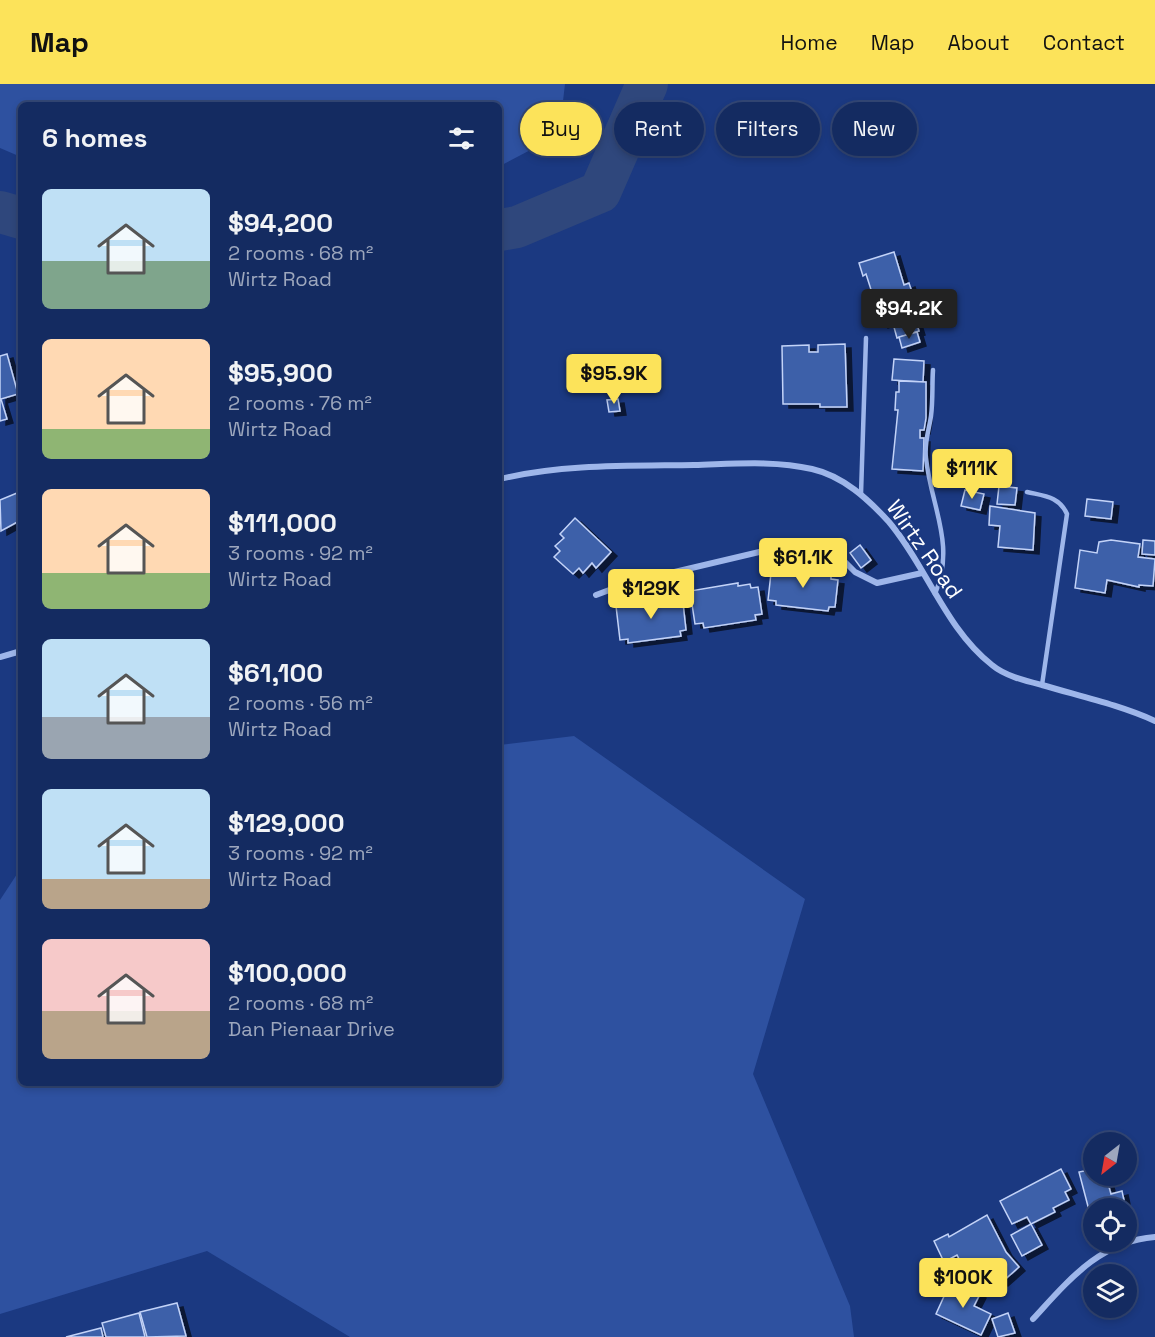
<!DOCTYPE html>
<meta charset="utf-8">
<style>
body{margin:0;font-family:"Space Grotesk",sans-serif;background:#21376a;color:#f1f3f6;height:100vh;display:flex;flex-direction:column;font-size:22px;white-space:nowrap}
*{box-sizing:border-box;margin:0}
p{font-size:20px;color:#9da7bd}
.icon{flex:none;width:33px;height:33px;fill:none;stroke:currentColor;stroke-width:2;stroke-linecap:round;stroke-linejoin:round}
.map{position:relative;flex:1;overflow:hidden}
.panel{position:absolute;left:18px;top:18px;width:484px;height:984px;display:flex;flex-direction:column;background:#142b61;border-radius:9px;box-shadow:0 3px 9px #0003,0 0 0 2px #334776}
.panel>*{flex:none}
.guide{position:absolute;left:520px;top:18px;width:544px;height:54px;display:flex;gap:12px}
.needle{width:39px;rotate:211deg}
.controls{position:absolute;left:1083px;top:1048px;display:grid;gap:12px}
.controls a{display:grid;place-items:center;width:54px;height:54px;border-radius:50%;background:#142b61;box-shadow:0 3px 9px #0003,0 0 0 2px #334776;font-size:30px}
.price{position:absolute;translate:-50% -51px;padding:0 14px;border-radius:6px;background:#fce35a;color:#111;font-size:20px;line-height:39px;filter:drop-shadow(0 2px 3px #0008)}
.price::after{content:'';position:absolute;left:50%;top:36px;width:18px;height:14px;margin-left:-9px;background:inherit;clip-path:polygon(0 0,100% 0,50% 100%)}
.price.current{background:#222;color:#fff}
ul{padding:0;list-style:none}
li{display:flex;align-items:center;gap:18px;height:150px;padding:0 24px}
li span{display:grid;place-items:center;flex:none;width:168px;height:120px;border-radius:9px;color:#555}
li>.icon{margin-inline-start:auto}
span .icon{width:72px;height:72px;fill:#fffc;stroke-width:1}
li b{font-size:26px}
h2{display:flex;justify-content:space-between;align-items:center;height:72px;padding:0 24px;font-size:26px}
.chip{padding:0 21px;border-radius:27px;background:#142b61;box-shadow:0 3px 9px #0003,0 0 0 2px #334776;font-size:21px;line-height:54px}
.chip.current{background:#fce35a;color:#111}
header{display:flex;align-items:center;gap:36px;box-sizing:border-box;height:84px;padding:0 30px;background:#fce35a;color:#111}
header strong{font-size:28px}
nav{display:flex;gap:33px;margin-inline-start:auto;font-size:21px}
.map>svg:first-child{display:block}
.green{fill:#2e51a0}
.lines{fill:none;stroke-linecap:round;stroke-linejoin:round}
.river{stroke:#2f477c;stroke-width:42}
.building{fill:#3e60a9;stroke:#c3d3f8;stroke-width:1.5;filter:url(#shadow)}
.lane{stroke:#9eb6ea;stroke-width:4.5}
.street{stroke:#9eb6ea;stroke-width:6}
.labels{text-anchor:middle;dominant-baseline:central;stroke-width:4.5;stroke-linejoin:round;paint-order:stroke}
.street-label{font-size:22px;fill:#fff;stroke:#1b3981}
</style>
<header>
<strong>Map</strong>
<nav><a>Home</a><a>Map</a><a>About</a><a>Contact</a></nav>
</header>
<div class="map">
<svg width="1155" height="1253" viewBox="0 0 1155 1253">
<defs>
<filter id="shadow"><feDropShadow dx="6" dy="4" stdDeviation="0" flood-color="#0009"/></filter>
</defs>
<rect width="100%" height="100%" fill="#1b3981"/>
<g class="green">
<path d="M0,0h565l-6,51 -59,31v-61h-479v52l-21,-9z"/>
<path d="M574,652l231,163 -52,175 97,232 4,31h-504l-143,-86 -207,63v-414l21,-32v215h479v-338z"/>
</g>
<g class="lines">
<g class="river">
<path d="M0,128l21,6"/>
<path d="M500,146l17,-3 83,-35 47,-108"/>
</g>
</g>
<g class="building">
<path d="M894,168l10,33 5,-2 9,27 -5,2 6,19 -22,7 -5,-18 -10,4 -2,-6 -3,1 -7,-19 4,-1 -8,-25 -3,2 -4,-13z"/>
<path d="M917,248l3,10 -18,6 -3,-11z"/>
<path d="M845,260l2,63h-27v-3h-37l-1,-58 27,-1v7h9v-7z"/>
<path d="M7,270l11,40 -17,5 6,20 -7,2v-65z"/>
<path d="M894,275l30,2 -1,21 -31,-2z"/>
<path d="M899,297l27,1v36l-2,12h-4v8h4l-1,33 -31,-2 6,-59h-3l1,-18h3z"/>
<path d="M618,315l2,12 -11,1 -2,-12z"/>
<path d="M999,402l18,2 -2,17 -18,-1z"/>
<path d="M965,406l19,4 -4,16 -19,-4z"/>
<path d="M17,409l4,8v19l-20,11 -1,-31z"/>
<path d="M1087,415l26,3 -2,17 -26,-3z"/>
<path d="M990,422l45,7 -2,37 -35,-3 2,-21 -11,-1z"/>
<path d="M575,434l36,34 -15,16 -4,-5 -9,10 -4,-5 -6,6 -19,-17 6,-6 -5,-5 9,-8 -4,-4z"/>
<path d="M1111,456l29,4 -2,13 17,2 -2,27 -14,-1v2l-32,-7 -2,13 -30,-5 5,-38 17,3 2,-11z"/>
<path d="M1143,456l12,1v14l-13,-1z"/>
<path d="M860,461l11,15 -10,8 -11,-15z"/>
<path d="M792,483l27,3v4l12,2v3l7,1 -3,27h-6l-1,4 -52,-6v-4l-8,-1 3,-27h8v-3l12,1z"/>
<path d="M738,499v3l12,-2 1,4 7,-1 4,27 -7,1 1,5 -52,8 -1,-5 -8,1 -5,-33z"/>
<path d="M662,514l1,4 12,-2 1,4 7,-1 3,27 -6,1 1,5 -53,7v-4l-8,1 -4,-34z"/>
<path d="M1061,1085l10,20 -6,3 4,8 -16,8 2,4 -24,12 -4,-7 -15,7 -12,-23z"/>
<path d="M1094,1085v7h6l1,5 6,-1 4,14 11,-3 3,14 -31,4v4l-4,1 -11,-42z"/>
<path d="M987,1131l19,37 13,15 -17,15 -13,-14 -14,8 -4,-7 -5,3 -9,-17 -13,7 -10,-21 14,-7 1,3z"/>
<path d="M1031,1140l11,21 -20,11 -11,-21z"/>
<path d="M951,1197l29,13 -6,12 17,8 -10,21 -45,-21z"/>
<path d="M177,1219l9,33 -39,1 -7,-25z"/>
<path d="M139,1229l6,24h-39l-4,-14z"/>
<path d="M1008,1229l7,20 -17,4 -6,-18z"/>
<path d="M101,1244l2,9h-37z"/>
</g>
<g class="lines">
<g class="lane">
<path d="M933,286c-1,15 0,31 -2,46 -2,14 -7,27 -5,42 5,49 30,86 9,136"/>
<path d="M1027,408c17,4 32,4 40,22l-25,171"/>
<path d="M861,410l5,-156"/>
</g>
<g class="street">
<path d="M500,395c63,-15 129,-13 194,-14 38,-1 80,-5 118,4 31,7 56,30 77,53 38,45 56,106 103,143 13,11 34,16 50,20 37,11 78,20 113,36"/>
<path d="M596,511l32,-12 174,-41 16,1 13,5 24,24 22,11 45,-10"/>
<path d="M0,573l21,-6"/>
<path d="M1033,1235c35,-38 67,-78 122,-82"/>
</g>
</g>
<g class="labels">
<g class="street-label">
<text transform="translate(925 465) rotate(55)">Wirtz Road</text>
</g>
</g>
</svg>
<div class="controls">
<a><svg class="needle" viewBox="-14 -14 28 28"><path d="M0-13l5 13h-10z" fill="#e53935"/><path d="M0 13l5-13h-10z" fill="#9da7bd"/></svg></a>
<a><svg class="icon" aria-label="locate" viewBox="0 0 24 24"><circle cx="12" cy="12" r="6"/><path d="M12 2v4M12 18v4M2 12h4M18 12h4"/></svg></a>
<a><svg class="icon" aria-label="layers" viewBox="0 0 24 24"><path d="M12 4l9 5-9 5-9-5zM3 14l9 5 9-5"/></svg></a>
</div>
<b class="price current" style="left:909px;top:256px">$94.2K</b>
<b class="price" style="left:614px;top:321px">$95.9K</b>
<b class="price" style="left:972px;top:416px">$111K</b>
<b class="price" style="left:803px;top:505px">$61.1K</b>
<b class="price" style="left:651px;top:536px">$129K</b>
<b class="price" style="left:963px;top:1225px">$100K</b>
<div class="guide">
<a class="chip current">Buy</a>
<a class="chip">Rent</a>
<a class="chip">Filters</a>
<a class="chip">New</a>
</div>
<section class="panel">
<h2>6 homes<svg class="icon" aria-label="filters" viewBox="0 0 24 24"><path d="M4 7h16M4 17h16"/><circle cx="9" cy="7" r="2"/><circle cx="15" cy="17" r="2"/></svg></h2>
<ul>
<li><span style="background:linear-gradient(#bfe0f5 60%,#7fa58c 0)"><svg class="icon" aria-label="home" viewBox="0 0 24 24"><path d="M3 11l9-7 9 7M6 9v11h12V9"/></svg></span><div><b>$94,200</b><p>2 rooms · 68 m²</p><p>Wirtz Road</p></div></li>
<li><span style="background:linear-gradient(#ffd9b3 75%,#8fb573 0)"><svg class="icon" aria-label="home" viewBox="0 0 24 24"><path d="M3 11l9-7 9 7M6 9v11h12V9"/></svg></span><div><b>$95,900</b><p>2 rooms · 76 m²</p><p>Wirtz Road</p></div></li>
<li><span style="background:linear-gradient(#ffd9b3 70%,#8fb573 0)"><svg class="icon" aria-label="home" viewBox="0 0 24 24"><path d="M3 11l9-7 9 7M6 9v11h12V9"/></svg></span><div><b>$111,000</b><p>3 rooms · 92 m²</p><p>Wirtz Road</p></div></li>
<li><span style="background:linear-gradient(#bfe0f5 65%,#9aa5b1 0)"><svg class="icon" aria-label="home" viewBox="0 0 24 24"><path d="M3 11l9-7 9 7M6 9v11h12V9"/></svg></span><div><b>$61,100</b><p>2 rooms · 56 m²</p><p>Wirtz Road</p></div></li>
<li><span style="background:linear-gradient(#bfe0f5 75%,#b9a48a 0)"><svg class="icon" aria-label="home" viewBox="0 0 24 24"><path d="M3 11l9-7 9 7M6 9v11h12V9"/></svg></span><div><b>$129,000</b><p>3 rooms · 92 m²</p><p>Wirtz Road</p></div></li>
<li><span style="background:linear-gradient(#f6c9c9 60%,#b9a48a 0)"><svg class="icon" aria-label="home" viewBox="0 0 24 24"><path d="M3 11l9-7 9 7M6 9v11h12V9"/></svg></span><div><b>$100,000</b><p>2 rooms · 68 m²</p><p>Dan Pienaar Drive</p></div></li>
</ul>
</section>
</div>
